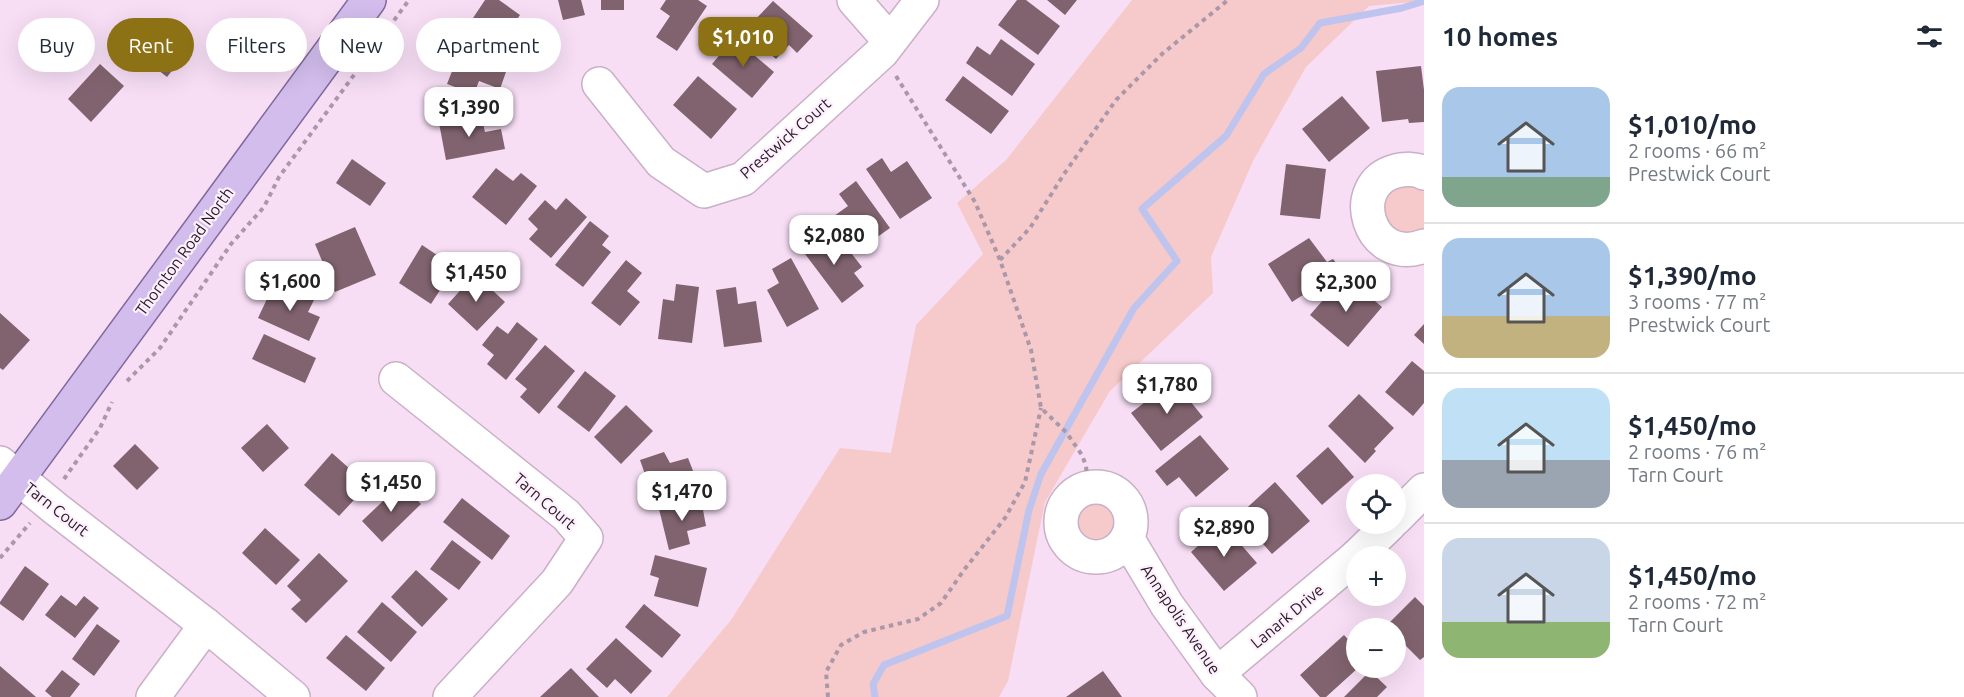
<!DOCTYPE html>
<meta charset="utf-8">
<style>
body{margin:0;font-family:Ubuntu,sans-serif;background:#f6f6f7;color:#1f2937;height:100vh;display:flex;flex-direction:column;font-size:22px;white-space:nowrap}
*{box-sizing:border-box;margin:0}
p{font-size:20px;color:#747a83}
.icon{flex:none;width:33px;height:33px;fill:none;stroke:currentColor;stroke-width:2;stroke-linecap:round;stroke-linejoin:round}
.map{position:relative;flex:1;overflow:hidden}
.sheet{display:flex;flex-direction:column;background:#fff;width:540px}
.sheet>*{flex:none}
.hud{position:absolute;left:18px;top:18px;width:570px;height:54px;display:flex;gap:12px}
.fabs{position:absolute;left:1346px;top:474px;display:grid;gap:12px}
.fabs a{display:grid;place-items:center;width:60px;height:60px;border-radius:50%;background:#fff;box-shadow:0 6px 24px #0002;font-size:30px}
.price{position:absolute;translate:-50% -51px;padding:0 14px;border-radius:12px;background:#fff;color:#222;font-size:20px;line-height:39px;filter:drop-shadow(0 2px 3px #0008)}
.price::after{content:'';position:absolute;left:50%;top:36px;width:18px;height:14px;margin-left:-9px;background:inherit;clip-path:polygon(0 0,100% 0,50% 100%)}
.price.active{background:#8c7215;color:#fff}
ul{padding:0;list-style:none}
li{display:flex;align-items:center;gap:18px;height:150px;padding:0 18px}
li+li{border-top:2px solid #e0e1e3}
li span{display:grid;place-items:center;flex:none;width:168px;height:120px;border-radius:18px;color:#555}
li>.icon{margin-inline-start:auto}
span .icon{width:72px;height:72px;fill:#fffc;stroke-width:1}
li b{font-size:26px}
h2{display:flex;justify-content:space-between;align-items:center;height:72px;padding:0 18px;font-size:26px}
.chip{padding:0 21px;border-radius:27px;background:#fff;box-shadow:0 6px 24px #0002;font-size:21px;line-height:54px}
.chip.active{background:#8c7215;color:#fff}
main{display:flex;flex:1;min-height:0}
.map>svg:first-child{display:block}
.green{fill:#f6cacb}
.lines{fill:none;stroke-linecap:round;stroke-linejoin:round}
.stream{stroke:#bec4ed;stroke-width:7}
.building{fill:#80636e}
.minor-casing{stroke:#c9b0c7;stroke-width:36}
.major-casing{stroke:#82689e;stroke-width:36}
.path{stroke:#aa97a9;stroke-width:4;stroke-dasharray:4.5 4.5;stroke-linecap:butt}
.minor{stroke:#fff;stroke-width:33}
.major{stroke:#d2bdec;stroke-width:33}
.labels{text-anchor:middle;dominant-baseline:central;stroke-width:4.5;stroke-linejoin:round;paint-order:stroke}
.street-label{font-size:16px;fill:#241b23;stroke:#feeffd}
</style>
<main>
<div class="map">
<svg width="1424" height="697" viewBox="0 0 1424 697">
<rect width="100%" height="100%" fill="#f7def5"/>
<g class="green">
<path d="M1132,0h292v1l-55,5 -63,61 -53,94 -42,96 2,36 -103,98 -65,111 -37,179 -9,16h-332l64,-77 109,-172 51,5 25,-128 67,-71 -26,-51 49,-43z"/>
<path d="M1424,183v53l-30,1 -16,-35 11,-17z"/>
<circle cx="1096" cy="522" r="23"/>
</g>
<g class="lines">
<path class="stream" d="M875,697l-2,-13 11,-19 123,-49 22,-106 12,-36 93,-166 43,-47 -35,-52 84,-73 38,-62 37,-26 19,-25 82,-15 22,-7"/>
</g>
<g class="building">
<path d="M485,0h14l21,15 -9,14 16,11 -11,16 -47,-32z"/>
<path d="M558,0h23l4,15 -22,5z"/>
<rect x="601" y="0" width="23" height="10"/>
<path d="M666,0h32l9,6 -30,45 -21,-14 14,-21 -10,-7z"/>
<path d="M1017,0h9l34,26 -22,29 -40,-30z"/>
<path d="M1047,0h30l-12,15z"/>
<path d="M773,1l40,35 -16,17 -8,-8 -13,14 -19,-17 8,-9 -12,-11z"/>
<path d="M161,20l31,25 -25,32 -32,-25z"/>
<path d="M734,38l40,34 -22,26 -40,-34z"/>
<path d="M1001,39l34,25 -23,32 -46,-33 11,-17 13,9z"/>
<path d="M460,51l47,18 -7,20 -21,-8 -5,13 -27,-10z"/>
<path d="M100,64l24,22 -33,36 -23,-23z"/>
<path d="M1421,66l3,24v32l-15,1 -1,-4 -26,3 -6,-51z"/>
<path d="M698,76l39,33 -26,30 -38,-34z"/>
<path d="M963,76l46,35 -18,23 -46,-34z"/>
<path d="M1342,96l28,32 -41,34 -27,-33z"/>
<path d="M481,115l4,17 16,-3 4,20 -59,11 -7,-37z"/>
<path d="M882,158l9,14 16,-11 25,37 -32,21 -34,-50z"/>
<path d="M352,159l34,24 -16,23 -34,-23z"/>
<path d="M1286,164l40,5 -6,50 -40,-4z"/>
<path d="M496,168l17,13 8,-8 16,13 -31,39 -34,-28z"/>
<path d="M856,181l34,47 -31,22 -25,-34 14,-10 -9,-12z"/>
<path d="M566,198l21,19 -36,41 -22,-19 9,-10 -10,-10 17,-19 11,10z"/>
<path d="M590,221l19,15 -7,9 9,7 -28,35 -28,-22z"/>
<path d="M355,227l21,48 -41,17 -20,-48z"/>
<path d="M816,233l13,17 12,-10 21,27 -8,6 10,13 -22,17 -43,-57z"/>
<path d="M1309,238l18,24 6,-3 9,11 -50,32 -24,-38z"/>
<path d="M422,245l33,22 -24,37 -32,-21z"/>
<path d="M791,258l28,51 -32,18 -20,-37 12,-7 -7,-14z"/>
<path d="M626,260l16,13 -15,18 13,11 -20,24 -29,-23z"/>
<path d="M475,274l30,28 -28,29 -29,-27z"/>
<path d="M275,282l39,18 -6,12 12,5 -11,24 -51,-23z"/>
<path d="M676,284l23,3 -7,56 -34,-4 5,-40 11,2z"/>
<path d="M1355,284l27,23 -34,40 -38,-32 26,-30 10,9z"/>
<path d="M736,287l2,17 18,-3 6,41 -38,5 -8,-57z"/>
<path d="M0,313l30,27 -27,30 -3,-2z"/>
<path d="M517,322l21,17 -32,41 -19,-16 7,-9 -12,-10 15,-19 11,8z"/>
<path d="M1424,324v20l-10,-9z"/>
<path d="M264,334l52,24 -11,25 -53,-24z"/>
<path d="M545,345l30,26 -36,43 -19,-17 7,-8 -12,-10z"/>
<path d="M1412,361l12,10v32l-11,13 -28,-24z"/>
<path d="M585,371l31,25 -27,36 -32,-25z"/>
<path d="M1173,380l30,37 -42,34 -30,-38z"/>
<path d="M1359,394l35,34 -20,21 2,2 -11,12 -37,-37z"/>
<path d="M626,405l27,26 -32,33 -27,-27z"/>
<path d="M267,424l22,24 -26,24 -22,-24z"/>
<path d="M1200,435l29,34 -33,28 -17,-20 -12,9 -12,-15z"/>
<path d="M135,444l24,24 -22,22 -24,-24z"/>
<path d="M1328,447l26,30 -32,28 -26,-29z"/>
<path d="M664,452l6,11 18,-5 11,28 -44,17 -15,-43z"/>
<path d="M332,453l36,32 -29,31 -35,-31z"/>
<path d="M1275,482l35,39 -38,33 -34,-38z"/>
<path d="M401,484l20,20 -39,38 -20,-21z"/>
<path d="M462,498l48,38 -18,24 -49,-38z"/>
<path d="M701,499l5,27 -19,5 3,13 -21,6 -10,-41z"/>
<path d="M1223,524l34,39 -33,28 -33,-39z"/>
<path d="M265,528l35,32 -24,25 -34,-32z"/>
<path d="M452,540l29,22 -22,28 -29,-21z"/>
<path d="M319,553l29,28 -42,42 -15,-14 10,-9 -14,-14z"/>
<path d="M655,555l52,13 -9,39 -44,-11 5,-18 -9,-3z"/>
<path d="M25,566l24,18 -26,37 -23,-17v-2z"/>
<path d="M416,570l32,29 -26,28 -31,-30z"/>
<path d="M61,595l15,11 8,-10 15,12 -24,30 -30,-23z"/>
<path d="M1415,597l9,9v51l-4,3 -25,-25v-7h-7l-2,-2z"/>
<path d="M382,602l35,30 -26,30 -34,-30z"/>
<path d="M644,604l37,31 -19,23 -37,-31z"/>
<path d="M97,624l23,17 -26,35 -22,-17z"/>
<path d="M346,635l39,33 -19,23 -40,-33z"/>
<path d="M1344,635l12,13v20h2l-32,29h-6l-20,-22z"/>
<path d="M616,638l36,33 -21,23 -16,-15 -8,9 -21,-19z"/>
<path d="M0,666l36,31h-36z"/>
<path d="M571,668l28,29h-59z"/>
<path d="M62,670l18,14 -10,13h-18l-7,-6z"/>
<path d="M1103,671l19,26h-56z"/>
<path d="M1370,671l17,16 -10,10h-33z"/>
</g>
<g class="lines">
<defs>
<g id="minor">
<path d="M854,0l36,41"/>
<path d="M599,84l62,78 43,29 39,-12 139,-127 40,-52"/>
<path d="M1424,173c-9,-5 -18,-4 -28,-2 -51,13 -28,96 28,75"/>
<path d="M396,379l170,136 20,23 -29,44 -107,115"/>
<path d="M0,463l56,46 150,116 87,72"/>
<circle cx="1096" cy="522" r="35"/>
<path d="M1395,519l29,-29"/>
<path d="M1127,538l40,67 50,69 23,23"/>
<path d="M1357,556l33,-32"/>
<path d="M1217,674l139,-117"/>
<path d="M153,697l53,-72"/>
</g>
<path id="major" d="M0,503l369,-503"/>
</defs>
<use href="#minor" class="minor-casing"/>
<use href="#major" class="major-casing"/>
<g class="path">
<path d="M896,76l79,126 25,58 31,90 10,58 25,24 16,23 4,11 2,22"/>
<path d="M1000,260l30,-32 34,-54 52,-74 46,-46 66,-54"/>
<path d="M127,381l33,-33 71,-104 33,-37 15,-30 130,-177"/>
<path d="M64,479l36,-51 12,-26"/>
<path d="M0,558l30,-35"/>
<path d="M828,697l-2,-25 15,-27 23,-13 54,-13 23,-16 23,-33 41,-52 20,-36 16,-74"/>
</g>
<use href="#minor" class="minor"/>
<use href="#major" class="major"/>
</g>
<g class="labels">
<g class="street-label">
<text transform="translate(785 138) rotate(-41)">Prestwick Court</text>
<text transform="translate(184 251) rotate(-54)">Thornton Road North</text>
<text transform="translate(545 501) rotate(41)">Tarn Court</text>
<text transform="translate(57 509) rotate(38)">Tarn Court</text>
<text transform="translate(1287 616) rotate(-40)">Lanark Drive</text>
<text transform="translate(1181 619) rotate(56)">Annapolis Avenue</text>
</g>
</g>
</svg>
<div class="fabs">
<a><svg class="icon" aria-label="locate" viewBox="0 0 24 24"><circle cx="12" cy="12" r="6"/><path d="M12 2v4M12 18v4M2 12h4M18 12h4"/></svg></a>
<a>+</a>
<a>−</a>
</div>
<b class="price active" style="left:743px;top:68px">$1,010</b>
<b class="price" style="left:469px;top:138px">$1,390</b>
<b class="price" style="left:834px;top:266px">$2,080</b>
<b class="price" style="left:476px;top:303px">$1,450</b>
<b class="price" style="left:290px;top:312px">$1,600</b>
<b class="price" style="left:1346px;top:313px">$2,300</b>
<b class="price" style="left:1167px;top:415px">$1,780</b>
<b class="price" style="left:391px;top:513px">$1,450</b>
<b class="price" style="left:682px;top:522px">$1,470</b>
<b class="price" style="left:1224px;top:558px">$2,890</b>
<div class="hud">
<a class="chip">Buy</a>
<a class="chip active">Rent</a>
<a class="chip">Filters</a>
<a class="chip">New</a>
<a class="chip">Apartment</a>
</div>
</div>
<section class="sheet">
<h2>10 homes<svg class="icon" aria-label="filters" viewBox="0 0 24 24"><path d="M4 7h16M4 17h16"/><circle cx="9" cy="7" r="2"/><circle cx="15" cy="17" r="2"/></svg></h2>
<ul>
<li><span style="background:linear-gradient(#a9c7e8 75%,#7fa58c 0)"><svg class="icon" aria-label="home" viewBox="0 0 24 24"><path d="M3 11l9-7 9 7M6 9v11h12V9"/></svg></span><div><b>$1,010/mo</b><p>2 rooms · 66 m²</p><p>Prestwick Court</p></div></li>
<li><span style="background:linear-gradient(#a9c7e8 65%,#c2b280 0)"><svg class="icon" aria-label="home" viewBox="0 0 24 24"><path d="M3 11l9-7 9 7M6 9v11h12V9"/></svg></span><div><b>$1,390/mo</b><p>3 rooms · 77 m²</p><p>Prestwick Court</p></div></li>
<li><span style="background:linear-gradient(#bfe0f5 60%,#9aa5b1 0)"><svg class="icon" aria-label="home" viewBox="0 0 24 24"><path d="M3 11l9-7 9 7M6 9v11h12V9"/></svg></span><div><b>$1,450/mo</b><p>2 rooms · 76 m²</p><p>Tarn Court</p></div></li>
<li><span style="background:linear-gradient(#c9d6e8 70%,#8fb573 0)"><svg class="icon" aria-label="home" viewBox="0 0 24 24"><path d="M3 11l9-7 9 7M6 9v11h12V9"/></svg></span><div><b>$1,450/mo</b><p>2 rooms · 72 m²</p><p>Tarn Court</p></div></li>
</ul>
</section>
</main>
